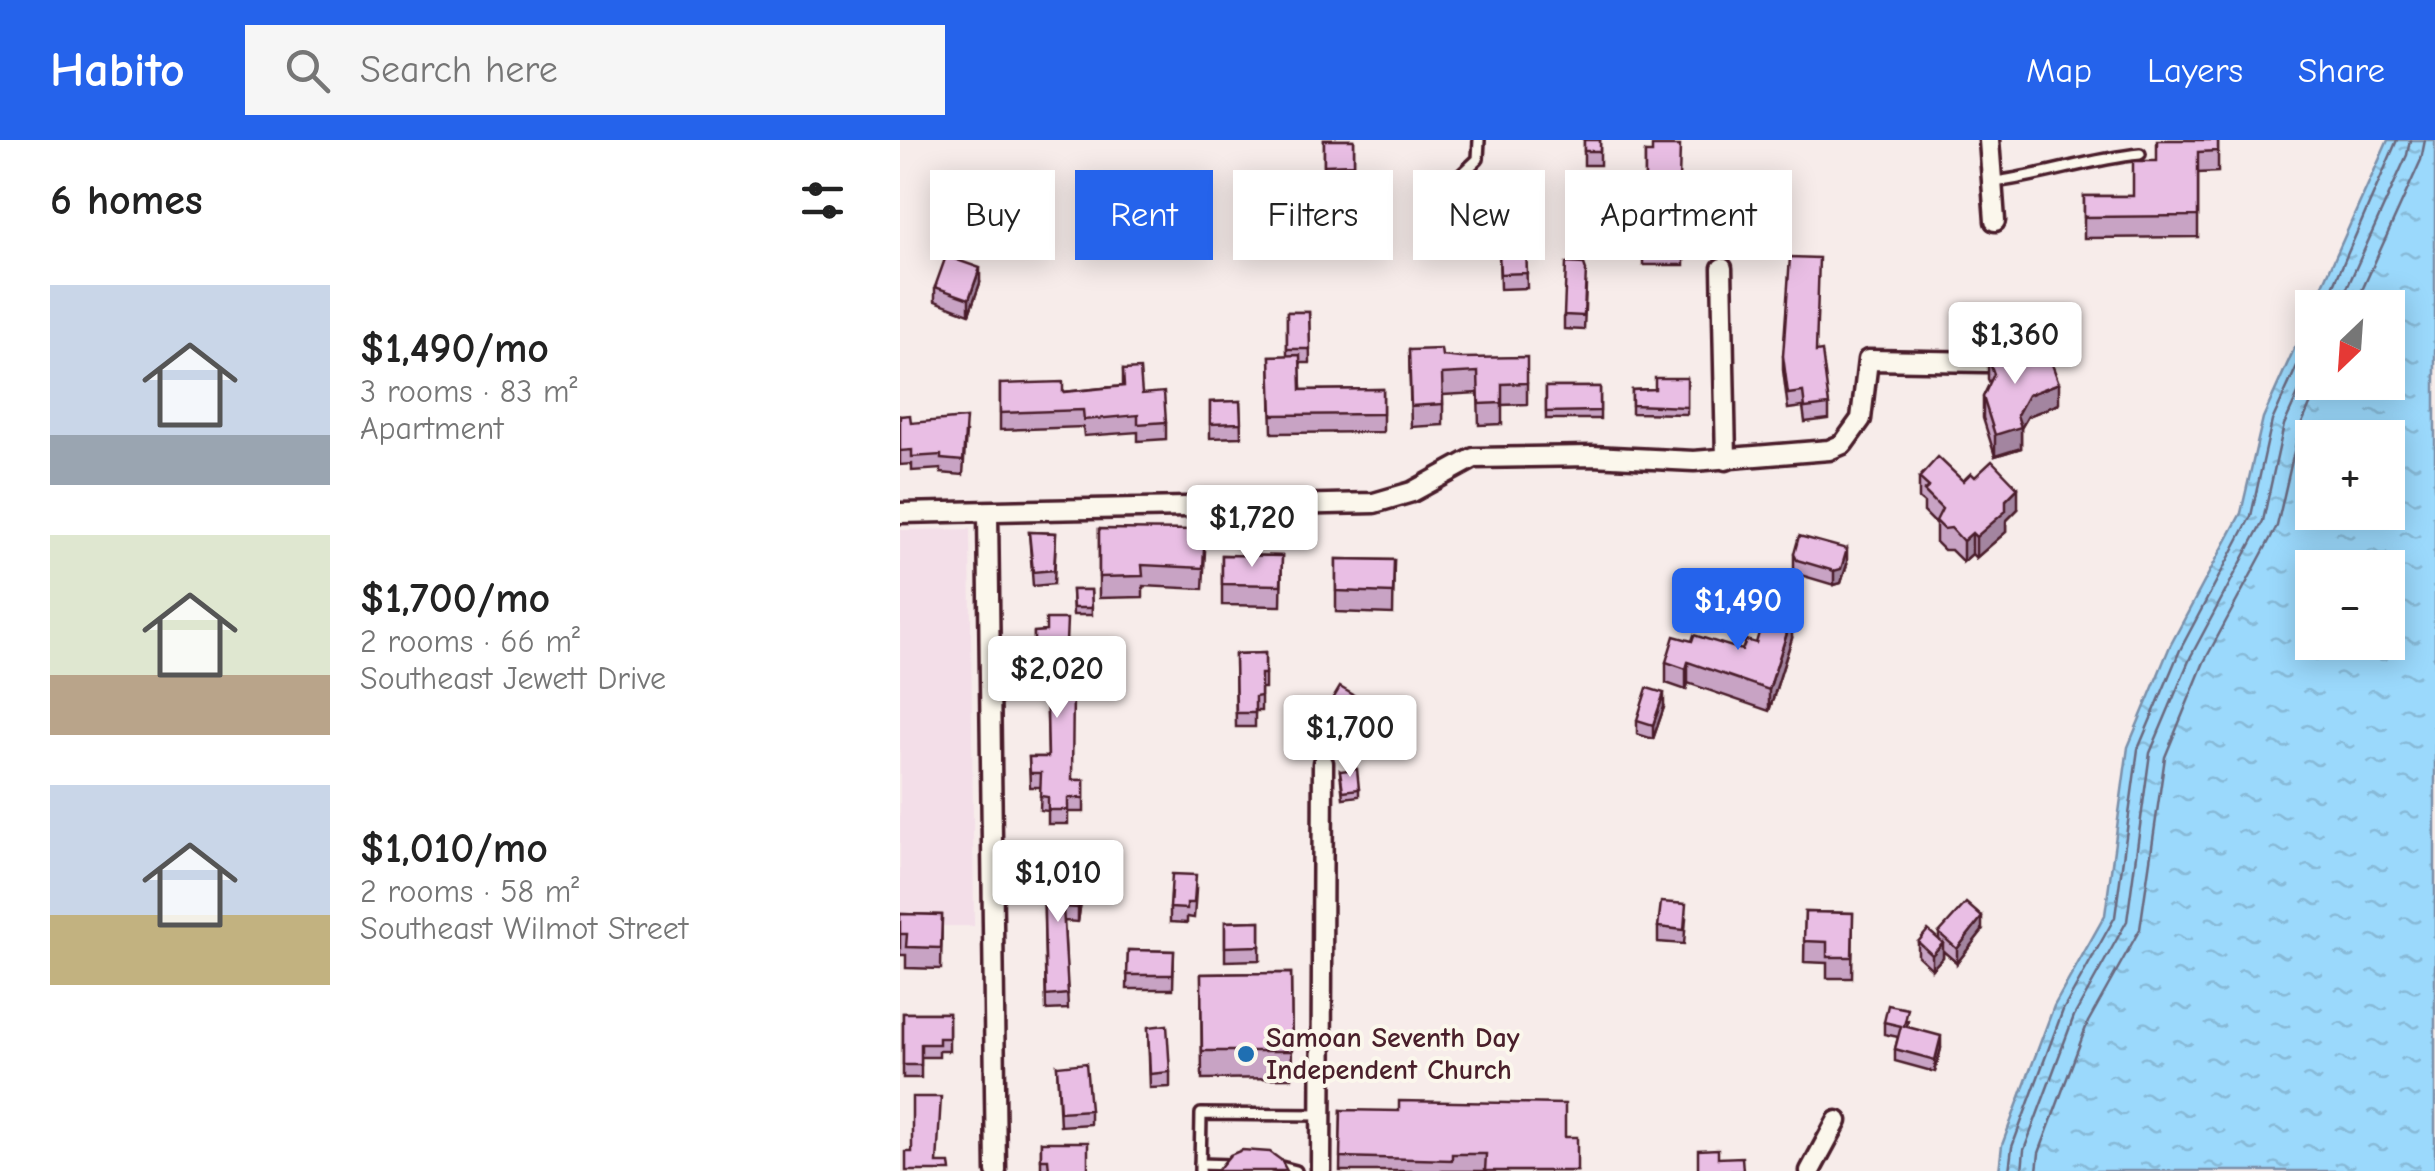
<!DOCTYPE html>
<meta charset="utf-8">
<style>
body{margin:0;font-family:"Comic Neue",sans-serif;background:#f6f6f6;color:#222;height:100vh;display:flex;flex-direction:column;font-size:38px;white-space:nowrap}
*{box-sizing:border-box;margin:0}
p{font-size:32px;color:#767676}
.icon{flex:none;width:55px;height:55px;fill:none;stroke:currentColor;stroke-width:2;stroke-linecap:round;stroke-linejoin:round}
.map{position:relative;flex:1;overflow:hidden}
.side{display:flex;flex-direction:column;background:#fff;width:900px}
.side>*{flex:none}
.guide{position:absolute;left:30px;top:30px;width:950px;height:90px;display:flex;gap:20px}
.needle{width:65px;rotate:205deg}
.buttons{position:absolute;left:1395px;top:150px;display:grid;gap:20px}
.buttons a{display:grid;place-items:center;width:110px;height:110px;border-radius:0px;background:#fff;box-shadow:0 5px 25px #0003;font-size:50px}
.price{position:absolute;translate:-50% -85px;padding:0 22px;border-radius:10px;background:#fff;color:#222;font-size:32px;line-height:65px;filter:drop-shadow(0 2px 5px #0008)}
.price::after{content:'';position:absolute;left:50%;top:60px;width:30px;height:22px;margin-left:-15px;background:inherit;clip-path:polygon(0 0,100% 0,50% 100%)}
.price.current{background:#2563eb;color:#fff}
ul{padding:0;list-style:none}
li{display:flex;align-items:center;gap:30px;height:250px;padding:0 50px}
li span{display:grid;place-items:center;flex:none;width:280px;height:200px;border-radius:0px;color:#555}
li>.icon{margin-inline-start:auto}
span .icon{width:120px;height:120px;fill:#fffc;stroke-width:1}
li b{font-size:42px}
h2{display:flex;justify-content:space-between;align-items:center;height:120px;padding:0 50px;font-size:42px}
.tag{padding:0 35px;border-radius:0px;background:#fff;box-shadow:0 5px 25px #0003;font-size:35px;line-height:90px}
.tag.current{background:#2563eb;color:#fff}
header{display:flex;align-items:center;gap:60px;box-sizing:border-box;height:140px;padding:0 50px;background:#2563eb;color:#fff}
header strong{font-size:48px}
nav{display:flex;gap:55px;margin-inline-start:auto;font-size:35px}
.search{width:700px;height:90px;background:#f6f6f6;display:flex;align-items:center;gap:25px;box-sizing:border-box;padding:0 35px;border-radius:0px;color:#767676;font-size:38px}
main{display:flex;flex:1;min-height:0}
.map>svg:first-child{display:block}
.built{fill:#f3dee8}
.water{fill:url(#water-ripples);stroke:#7b8fa8;stroke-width:2.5;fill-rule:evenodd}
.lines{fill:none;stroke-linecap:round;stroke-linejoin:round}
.shore{stroke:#6a697f;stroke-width:2.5}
.service-casing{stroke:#4a1f2b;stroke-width:16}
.minor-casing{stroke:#4a1f2b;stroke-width:25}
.service{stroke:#fbf7ec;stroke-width:9}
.minor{stroke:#fbf7ec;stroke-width:18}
.wall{fill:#c8a3c4;stroke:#4a1f2b;stroke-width:2.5}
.shaded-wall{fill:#a385a0;stroke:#4a1f2b;stroke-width:2.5}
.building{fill:#e9bee4;stroke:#4a1f2b;stroke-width:2.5}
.poi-dot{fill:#1f6fb2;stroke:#fbf7ec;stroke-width:4}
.labels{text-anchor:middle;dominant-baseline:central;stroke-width:8;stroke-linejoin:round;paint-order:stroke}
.poi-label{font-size:28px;font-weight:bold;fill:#4a1f2b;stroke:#fbf7ec;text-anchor:start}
</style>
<header>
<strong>Habito</strong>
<div class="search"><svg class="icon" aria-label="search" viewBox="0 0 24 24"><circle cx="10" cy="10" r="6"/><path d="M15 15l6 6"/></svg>Search here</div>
<nav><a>Map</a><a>Layers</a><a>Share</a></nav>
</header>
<main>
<section class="side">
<h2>6 homes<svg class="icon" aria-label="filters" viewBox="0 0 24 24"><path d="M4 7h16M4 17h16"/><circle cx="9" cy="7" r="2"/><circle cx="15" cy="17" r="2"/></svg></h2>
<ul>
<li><span style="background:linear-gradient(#c9d6e8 75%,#9aa5b1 0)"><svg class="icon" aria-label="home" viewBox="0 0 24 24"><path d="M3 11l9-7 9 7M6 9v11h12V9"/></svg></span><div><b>$1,490/mo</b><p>3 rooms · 83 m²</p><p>Apartment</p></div></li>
<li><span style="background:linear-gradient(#dfe7d0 70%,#b9a48a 0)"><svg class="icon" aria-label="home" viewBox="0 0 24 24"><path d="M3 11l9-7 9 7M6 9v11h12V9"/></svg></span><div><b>$1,700/mo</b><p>2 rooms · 66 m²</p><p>Southeast Jewett Drive</p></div></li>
<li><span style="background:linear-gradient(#c9d6e8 65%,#c2b280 0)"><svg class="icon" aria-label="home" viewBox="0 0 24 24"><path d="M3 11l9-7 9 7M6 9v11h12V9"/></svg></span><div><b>$1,010/mo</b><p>2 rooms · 58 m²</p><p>Southeast Wilmot Street</p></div></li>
</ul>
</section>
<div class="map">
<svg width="1535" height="1031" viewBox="0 0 1535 1031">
<defs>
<pattern id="water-ripples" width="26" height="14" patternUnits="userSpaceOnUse" patternTransform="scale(2.5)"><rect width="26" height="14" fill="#9bd9fc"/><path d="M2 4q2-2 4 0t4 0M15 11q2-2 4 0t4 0" fill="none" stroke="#87bad8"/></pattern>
</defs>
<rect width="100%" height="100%" fill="#f7ecea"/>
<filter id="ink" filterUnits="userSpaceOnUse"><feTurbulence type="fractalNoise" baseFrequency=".01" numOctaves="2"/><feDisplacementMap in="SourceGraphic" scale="20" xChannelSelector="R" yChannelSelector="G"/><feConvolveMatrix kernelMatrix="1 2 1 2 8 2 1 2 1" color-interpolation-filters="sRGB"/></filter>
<g filter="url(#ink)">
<path class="built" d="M70,389l4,397h-74v-396z"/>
<path class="water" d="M1488,0h47v1031h-436l3,-26 52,-139 51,-91 23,-168 42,-101 71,-133 22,-95 49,-109v73h76v-74l-75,-1zM1412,298h76v74h-76zM1412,428h76v74h-76z"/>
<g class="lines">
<g class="shore">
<path d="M1424,168l73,-168"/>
<path d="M1438,168l69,-153 3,-15"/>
<path d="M1454,168l67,-148 4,-20"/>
<path d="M1109,1031l3,-24 51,-137 52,-93 23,-168 42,-99 71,-134 21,-95 40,-88"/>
<path d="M1122,1031l2,-21 50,-134 53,-95 23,-168 41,-97 72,-135 21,-96 28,-62"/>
<path d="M1137,1031l2,-18 49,-131 52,-93 25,-172 39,-95 73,-136 22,-96 21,-48"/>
</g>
<defs>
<g id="service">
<path d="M561,35l17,-16 1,-19"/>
<path d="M1093,42c51,-6 96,-23 147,-28"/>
<path d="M300,1024l32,1"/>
<path d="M373,1025l23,6"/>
<path d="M300,1031l1,-57 120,1"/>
</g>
<g id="minor">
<path d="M1089,0l6,81"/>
<path d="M822,128l4,192"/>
<path d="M0,373l474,-10 38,-11 62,-34 118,-2 102,5 135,-11 14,-6 18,-25 7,-59 119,2"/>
<path d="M88,373l8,658"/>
<path d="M421,1031l2,-408"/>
<path d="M910,1031l27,-50"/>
</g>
</defs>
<use href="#service" class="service-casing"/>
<use href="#minor" class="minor-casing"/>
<use href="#service" class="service"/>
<use href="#minor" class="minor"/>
</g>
<g class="wall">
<rect x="424" y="0" width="30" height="39"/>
<rect x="684" y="0" width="16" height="25"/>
<path d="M1318,0v32l-20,1v64l-114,1v-42h49l24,-35z"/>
<path d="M745,13l35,28h11v45h-7v39h-41v-35h8v-26h-6z"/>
<path d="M539,36l34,1 -1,56 -34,-1z"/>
<path d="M626,110l1,38 -27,1 -1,-38z"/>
<path d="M80,143l-11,31 -34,-13v-14z"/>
<path d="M686,145l-2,45 -20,-1v-14z"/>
<path d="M387,172h22l1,51h-10l1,27 82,-1v43l-111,1 -2,-77h17z"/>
<path d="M509,210l33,6 85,27v21l-25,1v19l-23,1 -1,-32 -35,2v30l-32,2z"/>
<path d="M916,212l13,53v14l-24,3 -2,-15 -15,2 -5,-39v-14z"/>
<path d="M1088,218l38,6 33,40 -31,12 -7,12v20l-26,8 -12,-38v-21l7,-14 -2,-4z"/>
<path d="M223,230l43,52v17l-28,2v-9l-54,4 -1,-9 -83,3v-46l63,8 60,-6z"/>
<path d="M787,238v36l-55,-1v-23l23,-1z"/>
<rect x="646" y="247" width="54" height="32"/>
<path d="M340,261l1,36 -31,1v-36z"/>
<path d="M0,276l11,7 55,9 -3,43 -22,-2v-4l-29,2v-7l-12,1z"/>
<path d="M1019,338l44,3 55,28 -12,12v11l-30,26 -4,-4 -9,8 -12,-12h-7l-8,-8v-18l-12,-12v-9l-5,-4z"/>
<path d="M199,389l106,22 -2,38 -60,-3v11l-44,1z"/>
<path d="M129,392l27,1 -2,51 -21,2z"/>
<path d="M894,414l53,10 -6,19 -7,2 -37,-11 -3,-6z"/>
<path d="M322,415l60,1 -1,50 -59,-1z"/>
<path d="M436,419l58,1 -1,54 -57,-2z"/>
<path d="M172,450h19l1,25h-19z"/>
<path d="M134,492l30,59 8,89h12v32h-16v12h-20v-13l-8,-1 1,-23h-11l-1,-30h19l-2,-82h-12z"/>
<path d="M892,498l-23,73 -81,-28 -2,7 -20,-7v-21l26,-21 50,9 14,-7z"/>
<path d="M365,513v35h-4v23h-6v16h-19l-1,-73z"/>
<path d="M764,567l-11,32 -16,-5v-14z"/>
<path d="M427,569l45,12 -13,21 -32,-19z"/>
<path d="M440,631l19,18v7l-16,2z"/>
<path d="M143,731l40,16 -5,35 -14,-1 4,88 -22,1z"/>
<path d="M296,750l-2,28 -7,-1v6l-17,-1v-14z"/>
<path d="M905,772l48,1 -1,65h-25v-15l-23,-1z"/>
<path d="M0,774l42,1 -1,54 -35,-1v-13h-6z"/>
<path d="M786,778l-2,26 -26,-2v-15z"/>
<path d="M360,781v39l-35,1v-39z"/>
<path d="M1082,791l-25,32 -14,-12v6l-11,12 -14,-13v-14l21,-2v-7z"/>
<path d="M228,810l46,1 -1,38h-46z"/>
<path d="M391,833l1,105 -90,1 -1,-105z"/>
<path d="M3,873h46v38h-10v6h-18v21h-18z"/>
<path d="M1008,881l-1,5 34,22 -6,24 -40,-11v-12l3,-12 -14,-3v-12z"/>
<path d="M248,887l22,45v15l-20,1z"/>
<path d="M157,926l33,44v14l-30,2z"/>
<path d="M441,970l224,27 12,34h-237z"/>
<path d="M141,1002l47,29h-47z"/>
</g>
<g class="shaded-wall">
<path d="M80,128v15l-11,31v-15z"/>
<path d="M1159,243v21l-31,12 -7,12v20l-26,8v-21l33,-40z"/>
<path d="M1118,348v21l-12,12v11l-30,26v-21l30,-37z"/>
<path d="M1072,393v21l-9,8v-21z"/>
<path d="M947,409v15l-6,19 -7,2v-14z"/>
<path d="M892,477v21l-23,73v-21z"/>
<path d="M788,522v21l-2,7v-21z"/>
<path d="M764,553v14l-11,32v-14z"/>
<path d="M472,566v15l-13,21v-14z"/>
<path d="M183,732v15l-5,35v-14z"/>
<path d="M1082,777v14l-25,32v-14z"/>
<path d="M1043,803v14l-11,12v-14z"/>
<path d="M1041,896v12l-6,24v-12z"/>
</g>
<g class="building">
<path d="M424,0h30v24l-30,1z"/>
<rect x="684" y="0" width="16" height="11"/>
<path d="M1257,0h61v11l-20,1v64l-114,1v-21h49v-35h24z"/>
<path d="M752,6h28l-1,35h12v25h-7v40h-41v-16h8v-45h-6v-32h7z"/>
<path d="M539,36l34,1 -1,41h-34z"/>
<path d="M626,110l1,23 -27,1 -1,-23z"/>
<path d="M46,116l34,12 -11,31 -34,-12z"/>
<path d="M890,117l29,1 -3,94 6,-1 7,54 -24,3 -2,-16 -15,2 -5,-38z"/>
<path d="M666,123l18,1 2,6 -2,46 -20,-1z"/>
<path d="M387,172h22l1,37h-23z"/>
<path d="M1119,206l7,18 23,-8 10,27 -31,12 -11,20 4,12 -26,8 -12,-38 11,-23 -6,-16z"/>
<path d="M541,209l1,7 19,2 66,-1v26l-25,1v19l-23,1 -1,-32 -36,2 1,30 -32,2 -2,-56z"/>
<path d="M400,215l1,35 82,-1v25l-111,1 -2,-59z"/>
<path d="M240,229l2,25 22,-2 2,30 -28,2v-9l-54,5 -1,-10 -83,3v-29l63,-2v10l61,-6 -1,-16z"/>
<path d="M755,238h32v29l-55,-2v-15l23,-1z"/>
<path d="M646,247h54v24l-54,1z"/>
<path d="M340,261l1,22 -31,1v-22z"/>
<path d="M10,275l1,8 55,-5 -3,43 -22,-2v-4l-29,2v-7l-12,1v-35z"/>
<path d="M1038,317l25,24 8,-8 4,4 17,-16 26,27 -12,12v11l-30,26 -4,-4 -9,8 -12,-13 -7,1 -8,-8 6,-12 -18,-18 5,-4 -10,-9z"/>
<path d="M199,389l106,1 -2,38 -61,-3 1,11 -44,1z"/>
<path d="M129,392l27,1 -2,37 -21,2z"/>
<path d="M899,396l48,13 -6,20 -7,2 -37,-11 -3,-6z"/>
<path d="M322,415l60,1 -1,29 -59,-1z"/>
<path d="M436,419l58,1 -1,33 -57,-2z"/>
<path d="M172,450h19l1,18h-19z"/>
<path d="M866,469l26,8 -23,73 -81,-28 -2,7 -20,-7 8,-26 18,5 2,-6 48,15 4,-10 10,3z"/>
<path d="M146,479h21l-3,72h9l-1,89h12v18h-16v12h-20v-13l-8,-1 1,-23h-11l-1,-16h19l-2,-96 -12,1v-30l12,-1z"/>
<path d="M365,513v21h-4v22l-6,1v16h-19l-1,-59z"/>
<path d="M440,547l32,19 -13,22 -32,-19z"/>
<path d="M747,548l17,5 -11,32 -16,-5z"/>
<path d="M457,629l2,20 -16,2 -3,-20z"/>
<path d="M143,731l40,1 -5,36 -15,-1 5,87 -22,2z"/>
<path d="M272,734l24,1 -2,28h-7v6l-17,-1z"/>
<path d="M761,762l25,2 -2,26 -26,-3z"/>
<path d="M1066,763l16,14 -25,32 -18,-16z"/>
<path d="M905,772l48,1 -1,44h-25v-15l-23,-1z"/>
<path d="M0,774l42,1 -1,33 -35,-1 1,-13h-7z"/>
<path d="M360,781v25l-35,1v-25z"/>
<path d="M1028,790l15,13 -11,12 -14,-13z"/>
<path d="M228,810l46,1 -1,24h-46z"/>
<path d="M391,833l1,78h-90l-1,-77z"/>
<path d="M988,865l20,4 -4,17 37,10 -6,24 -40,-11 6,-23 -17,-4z"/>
<path d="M3,873h46v25h-10v6h-18v21h-18z"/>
<path d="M267,885l3,47 -20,2 -2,-47z"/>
<path d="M186,923l4,47 -30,2 -3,-46z"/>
<path d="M12,957h29l-4,66h13l1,8h-45v-19h6z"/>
<path d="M499,961l166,3v33h12v34h-92l1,-17h-34v6l-112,-3 1,-47 58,1z"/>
<path d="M141,1002h47v29h-39l-1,-12h-7z"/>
<path d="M818,1009v9l24,-1 1,14h-45v-21z"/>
<path d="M342,1010l28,2 11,8 6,11h-70l13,-16z"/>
</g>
</g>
<circle class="poi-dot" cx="346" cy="914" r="10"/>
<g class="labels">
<g class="poi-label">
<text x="366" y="898">Samoan Seventh Day<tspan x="366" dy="32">Independent Church</tspan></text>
</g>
</g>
</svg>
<div class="buttons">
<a><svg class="needle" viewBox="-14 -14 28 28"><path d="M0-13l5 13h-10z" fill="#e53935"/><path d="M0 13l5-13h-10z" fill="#767676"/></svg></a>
<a>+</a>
<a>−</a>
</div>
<b class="price" style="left:1115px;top:247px">$1,360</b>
<b class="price" style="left:352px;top:430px">$1,720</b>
<b class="price current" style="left:838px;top:513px">$1,490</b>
<b class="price" style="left:157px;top:581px">$2,020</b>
<b class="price" style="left:450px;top:640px">$1,700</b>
<b class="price" style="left:158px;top:785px">$1,010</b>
<div class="guide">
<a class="tag">Buy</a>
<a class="tag current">Rent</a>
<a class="tag">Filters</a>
<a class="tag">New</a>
<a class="tag">Apartment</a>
</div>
</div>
</main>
